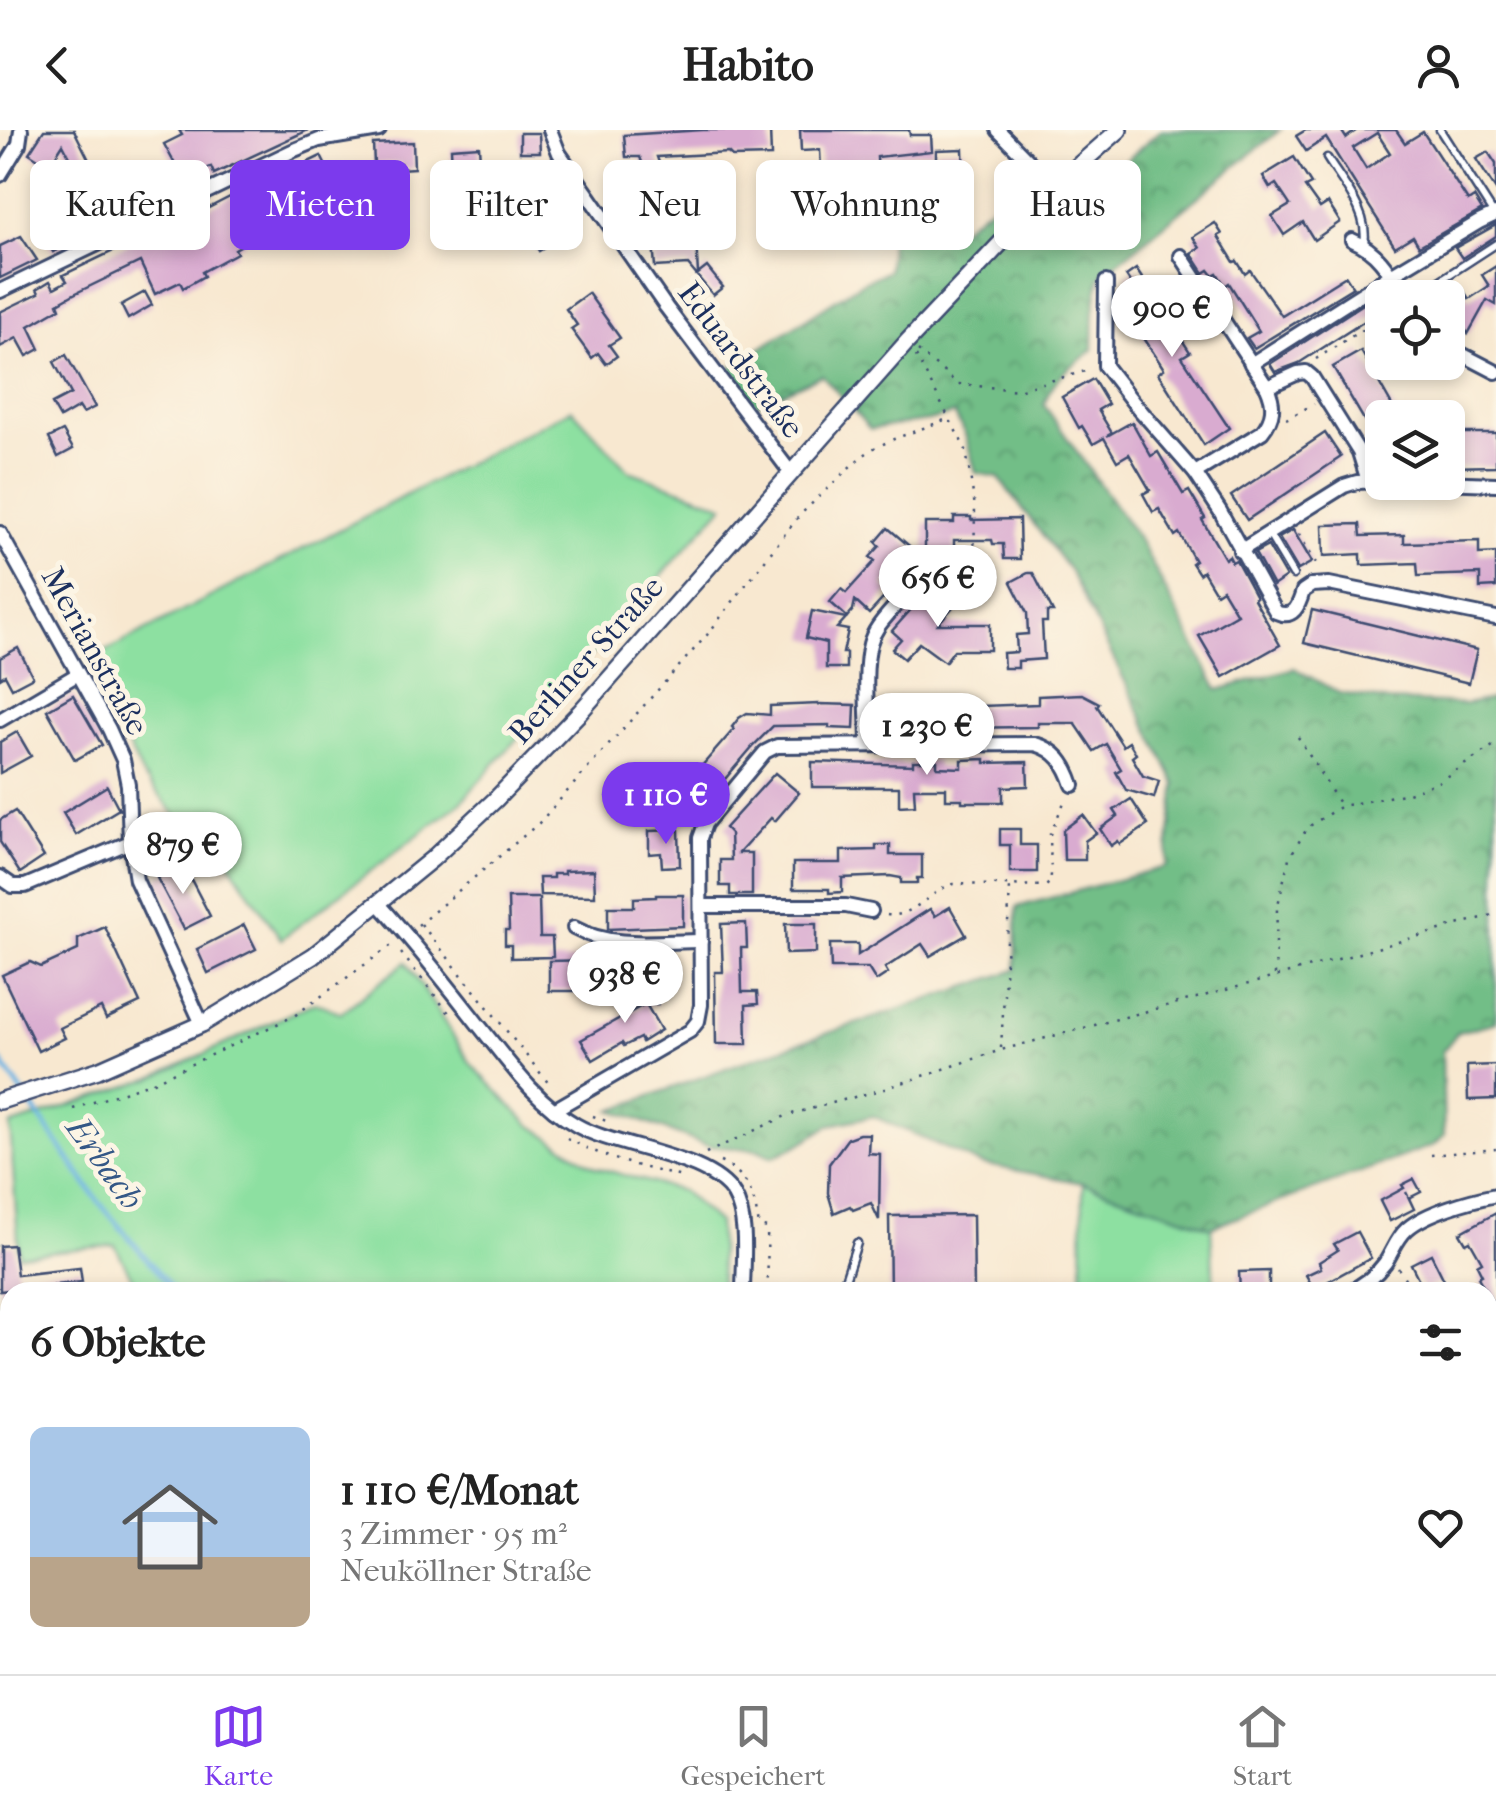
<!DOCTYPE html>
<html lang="de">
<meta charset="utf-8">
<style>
body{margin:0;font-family:"IM FELL French Canon",serif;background:#f6f6f6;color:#222;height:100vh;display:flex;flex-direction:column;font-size:38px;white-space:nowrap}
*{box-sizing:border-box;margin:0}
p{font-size:32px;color:#767676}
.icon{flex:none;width:55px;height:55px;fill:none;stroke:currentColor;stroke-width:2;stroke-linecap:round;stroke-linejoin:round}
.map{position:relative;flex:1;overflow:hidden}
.sheet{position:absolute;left:0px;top:1152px;width:1498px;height:392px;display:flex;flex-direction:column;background:#fff;border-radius:30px 30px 0 0;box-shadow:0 5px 15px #0003}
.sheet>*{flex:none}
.top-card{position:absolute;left:30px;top:30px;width:1438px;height:90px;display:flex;gap:20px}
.controls{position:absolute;left:1365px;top:150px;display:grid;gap:20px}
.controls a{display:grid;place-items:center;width:100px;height:100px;border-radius:15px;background:#fff;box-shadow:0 5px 15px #0003;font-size:50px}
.price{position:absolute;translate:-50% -85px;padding:0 22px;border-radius:35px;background:#fff;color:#222;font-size:32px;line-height:65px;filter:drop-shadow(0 2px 5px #0008)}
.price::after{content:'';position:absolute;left:50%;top:60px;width:30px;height:22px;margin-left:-15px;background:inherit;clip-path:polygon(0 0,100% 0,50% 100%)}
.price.current{background:#7c3aed;color:#fff}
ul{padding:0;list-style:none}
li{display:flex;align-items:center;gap:30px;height:250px;padding:0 30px}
li span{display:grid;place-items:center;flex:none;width:280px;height:200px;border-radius:15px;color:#555}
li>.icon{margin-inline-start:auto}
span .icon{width:120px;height:120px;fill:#fffc;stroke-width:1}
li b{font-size:42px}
h2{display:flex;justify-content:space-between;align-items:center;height:120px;padding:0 30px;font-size:42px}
.pill{padding:0 35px;border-radius:15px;background:#fff;box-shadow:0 5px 15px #0003;font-size:35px;line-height:90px}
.pill.current{background:#7c3aed;color:#fff}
header{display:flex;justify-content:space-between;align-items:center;height:130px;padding:0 30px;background:#fff;font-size:45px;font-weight:700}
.tab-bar{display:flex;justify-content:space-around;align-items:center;height:140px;border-top:2px solid #e0e0e0;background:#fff;font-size:28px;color:#767676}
.tab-bar a{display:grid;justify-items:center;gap:5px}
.tab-bar .current{color:#7c3aed}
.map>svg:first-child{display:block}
.grass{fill:#8de0a1;stroke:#548880;stroke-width:2.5}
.forest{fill:url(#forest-crowns);stroke:#467672;stroke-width:2.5}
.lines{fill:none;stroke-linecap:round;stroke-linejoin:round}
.stream{stroke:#6bb4e3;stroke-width:5}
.building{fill:#d9abd0;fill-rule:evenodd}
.service-casing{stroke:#3c4b6f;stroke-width:11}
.minor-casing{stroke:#3c4b6f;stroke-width:18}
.tertiary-casing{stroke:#3c4b6f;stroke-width:20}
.path{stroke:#3c4b6f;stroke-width:2.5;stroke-dasharray:2.5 8;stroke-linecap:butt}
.service{stroke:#fff;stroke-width:6}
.minor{stroke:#fff;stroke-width:12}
.tertiary{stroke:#fff;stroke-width:15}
.labels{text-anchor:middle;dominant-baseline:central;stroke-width:10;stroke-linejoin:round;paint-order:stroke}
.street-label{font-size:32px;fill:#1b2f5e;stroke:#fcf5e5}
.water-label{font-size:35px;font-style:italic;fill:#335786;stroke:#fcf5e5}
</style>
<header><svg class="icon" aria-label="back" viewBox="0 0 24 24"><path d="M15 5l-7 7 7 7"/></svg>Habito<svg class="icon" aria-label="person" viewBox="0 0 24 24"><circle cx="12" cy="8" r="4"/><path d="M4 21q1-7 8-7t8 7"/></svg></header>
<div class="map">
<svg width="1496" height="1544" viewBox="0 0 1496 1544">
<defs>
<pattern id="forest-crowns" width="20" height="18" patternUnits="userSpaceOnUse" patternTransform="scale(2.5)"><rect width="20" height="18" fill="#72be87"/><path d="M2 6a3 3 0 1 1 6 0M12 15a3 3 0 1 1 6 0" fill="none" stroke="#5d9b72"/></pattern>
</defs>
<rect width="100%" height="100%" fill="#fcf5e5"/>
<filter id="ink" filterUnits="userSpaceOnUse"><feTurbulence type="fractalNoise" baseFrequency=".01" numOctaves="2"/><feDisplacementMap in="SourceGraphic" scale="20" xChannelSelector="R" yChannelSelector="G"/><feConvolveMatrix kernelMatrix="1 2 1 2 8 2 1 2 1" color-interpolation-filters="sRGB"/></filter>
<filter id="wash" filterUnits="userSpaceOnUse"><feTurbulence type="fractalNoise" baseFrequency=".0048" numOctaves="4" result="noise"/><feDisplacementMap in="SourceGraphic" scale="40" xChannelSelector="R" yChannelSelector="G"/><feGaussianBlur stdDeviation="2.25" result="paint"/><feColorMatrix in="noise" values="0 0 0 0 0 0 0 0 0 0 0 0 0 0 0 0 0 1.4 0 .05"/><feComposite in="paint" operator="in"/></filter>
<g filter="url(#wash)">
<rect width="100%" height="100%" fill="#f8e8d0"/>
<g class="grass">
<path d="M572,279l57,62 95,34 -264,298 -179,136 -64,-95 -40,-28 -34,-40 -56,-115z"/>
<path d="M406,832l65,102 58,60 66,43 87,24 36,32 3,63 -64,-2 -4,8h-530l15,-2 -23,-45 -96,10 -9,-129 145,-49 160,-75 26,11z"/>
<path d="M1083,1053l128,44 3,65h-132z"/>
<path d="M10,1173v362h1269l1,9h-1280v-370z"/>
</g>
<path class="forest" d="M1161,0h119l-180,147 -6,34 -1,39c-22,17 -41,27 -49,55l97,138 77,147 76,-22 45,25 49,8 78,3 30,-6v324l-38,10 -16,20 2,84 -10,9 -223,82 -128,-44 -102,-19 -108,-48 -43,9 -30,19 -27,13 -15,-7 -50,-4 -96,-36 136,-50 268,-90 1,-63 149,-40 10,-83 -106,-213 -72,-94 -22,-4 -11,-39 -11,-20 -26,7 -58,8 -48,-54 -67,30 -25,-37 133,-86 25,-11 4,-63 64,24 65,-49 36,39z"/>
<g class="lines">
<g class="stream">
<path d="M0,930l98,141 77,91"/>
<path d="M190,1535v9"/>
</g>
</g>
<g id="blocks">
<g class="building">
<path d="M44,0h30l15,30 -14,7 -12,-23 -14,22 -20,-13z"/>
<path d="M179,0h129l-94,44 -3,-7 -25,11 4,8 -42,21 -10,-20 39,-19 -13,-24 18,-9z"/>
<path d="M703,0h67l1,26 -39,1 -4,-4 -71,4 10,29 -14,5 -13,-34h-14l-2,-22z"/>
<path d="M800,0h109l1,5h21l1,16 -55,6 1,27 -56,3 -2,-37 -19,1z"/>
<path d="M1306,0h35l5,8 11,-8h39l9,13 18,-11 45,69 6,-4 8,13 -63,36 -6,-10 -18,11 -69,-109 -20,13 -10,-15zM1377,3l13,20 -24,16 -13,-21z"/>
<path d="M520,3h19l1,19h-20z"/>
<path d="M413,12l1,26 -14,1v-6l-26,1 -1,-20z"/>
<path d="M479,16l2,28 -23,1 -1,-10 -5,3 -1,-20z"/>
<path d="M963,19l1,29h-28v-28z"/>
<path d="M1488,22l8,12v26l-20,-31z"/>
<path d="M321,26l16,32 8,-4 10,21 -23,12 -14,-28 -22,11 11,21 -12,7 -3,-6 -6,3 -14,-25 -21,11 5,10 -18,9 7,13 -10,6 2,4 -35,19 2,4 -21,12 -3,-6 -25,12 -15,-32 -66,32 -16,9 2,5 -31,18 11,23 -13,7 -10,-18 -17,9v-35l39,-19 -2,-4 13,-8 4,7 13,-7 -4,-6 90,-43 32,-12 78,-40 2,3z"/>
<path d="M1294,27l17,27 -6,3 15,21 8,-5 12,19 -26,18 -11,-18 -19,13 -12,-19 18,-11 -14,-21 -6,4 -7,-12z"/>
<path d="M527,50l15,24 9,-5 13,22 -10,6 7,11 -22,13 -27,-46 11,-7 -7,-12z"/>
<path d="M85,62l9,16 22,-11 9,18 -72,37 -11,-22 38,-19 -7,-13z"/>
<path d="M1215,93l7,11 -4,2 16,26 3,-1 8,13 5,-4 32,46 64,-40 7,11 -99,61 -7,-10 12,-7 -30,-48 -4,3 -8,-13 -4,2 -4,-5 -5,3 -13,-20 9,-5 -7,-11z"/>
<path d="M1496,95v11l-34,22 -7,-10z"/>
<path d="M21,106l16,24 -37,18v-32z"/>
<path d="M696,109l2,35 9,-7 16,20 -10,8 -25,-30 -33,2 -2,-25z"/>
<path d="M1496,136v39l-9,-5 -19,34 -20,-32 16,-11 5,8 20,-13 -7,-11z"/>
<path d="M1136,139l54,83 -8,5 47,71 -25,17 -46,-72 6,-4 -46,-71 16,-10 -8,-12z"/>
<path d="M145,162l7,13 -24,14 -7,-14z"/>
<path d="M1382,162v18l-83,53 -24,9 -5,-8z"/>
<path d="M588,163l32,45 -11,7 8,11 -11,8 -8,-11 -6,5 -21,-29 6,-4 -11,-16z"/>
<path d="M1361,221l38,67h-17v5l-12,7 -37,-63z"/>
<path d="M66,225l29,52 -12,6 -4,-6 -19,11 -8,-14 19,-10 -17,-32z"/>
<path d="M1093,249l15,25 -10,6 14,23 -5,3 25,-14 19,34 7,-4 25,42 6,-3 16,27 -3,2 23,39 4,-3 3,6 4,-2 20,37 -2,2 26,46 -57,32 -24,-41 38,-22 -15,-25 -6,4 -13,-22 -4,3 -7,-11 3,-2 -16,-28 -4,3 -16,-27 -6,3 -10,-18 7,-4 -21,-36 -12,7 -13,-23 -11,6 -11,-18 -3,2 -17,-31z"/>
<path d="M63,301l10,18 -15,8 -9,-19z"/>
<path d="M1325,303l16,24 -94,63 -16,-24z"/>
<path d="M1448,303h48v33l-48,1z"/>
<path d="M954,387h17v3l48,-1 1,40h-16l-1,-15h-10l-1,-4h-38v15h-29v-32h29z"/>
<path d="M1360,394l1,12 43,-1v8l75,-2v13l17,-1v34l-16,1v-14l-62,2 -1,-13 -56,2v-11l-37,2 -1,-31z"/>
<path d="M888,398l26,22 -30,36 6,5 -21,23 -14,-13 -2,9 -6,7 -17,-15 11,-13 5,4 29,-32 -5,-4 10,-11 -4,-4z"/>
<path d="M1293,400l19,32 -14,8 -19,-32z"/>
<path d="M1268,416l18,31 -13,9 -18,-33z"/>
<path d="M1028,443h5l20,39h-6v10h-5l2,37 -26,2v7h-14l-1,-15 14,-1 -1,-17 12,-1 -1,-21 -16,-31z"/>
<path d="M930,458l22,20 -14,16h52v26h-36l-9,12 -26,-19 -15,16 -12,-10 9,-10 -9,-8z"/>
<path d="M1312,480l165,40 -8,33 -165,-40z"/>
<path d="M812,481l34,7 -9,10 11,2 -5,23h3v15h-20v-25l-20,-5z"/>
<path d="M18,518l15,29 -21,11 -7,-13 -5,3v-20z"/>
<path d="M1082,564l17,9 -2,3 26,40 6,-4 7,12 -4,3 11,19 16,5 -5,17 -28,-8 -10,-18 5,-3 -15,-25 -12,7 -19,-28h-37v4l-86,1v4l-26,1v-8l-36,1v-24h36v6l112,-4v-8z"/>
<path d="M73,565l29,50 -27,15 -28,-50z"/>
<path d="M819,574l36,1 -1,24 -25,-1v-3l-56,1 -20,20 -56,66 -18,-17v19l-24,-22 9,-10 13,12 -4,-5 16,-17 4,4 41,-47 -2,-2 7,-9 8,-5 23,2v-9z"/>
<path d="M17,602l14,24 -31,17v-31z"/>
<path d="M985,629v4l42,-1 1,24 -25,1v15h-41v-3h-16v-11h-32l1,17 -16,1v-19h-87v-25l101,3v-4h24v6l25,1v-8z"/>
<path d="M775,643l24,20 -24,28 -4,-3 -32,35h13v42h-22v-9h-10v-26h11l-1,-27 -5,-5z"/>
<path d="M107,656l12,23 -43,26 -13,-22z"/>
<path d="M1131,669l17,26 -28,19 -2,-3 -7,5 -11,-17 18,-13 -4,-6z"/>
<path d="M15,681l29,46 -24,16 -20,-31v-22z"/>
<path d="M1083,685l13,18 -11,8v19h-21l-1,-30z"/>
<path d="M1000,699h20v16h17v27h-27v-27h-10z"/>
<path d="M679,700l1,36 -18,1 -1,-14 -12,1v-23z"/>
<path d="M876,715h14v10h32v23h-5v5h-16v-5l-11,-2 -48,2v14l-13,1v-4h-36v-26h48v-12l35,-1z"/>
<path d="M183,734l27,52 -26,13 -27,-51z"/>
<path d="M594,740l1,26 -55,-1 -1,-17h14v-4h11v-3z"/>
<path d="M656,765h27v31l-75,3v-22h26v-9l22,-1z"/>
<path d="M508,768h31l1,39h12l1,20 -42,1v-13h-6v-15h4z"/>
<path d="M950,777l16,28 -36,21 -8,-12 -37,24 3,5 -12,8 -8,-13h-37l-1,-24h28v11l72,-46 5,7z"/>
<path d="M746,793l1,25h-6l1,44h15l1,12 -12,1 1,39h-31l-1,-72h8l-2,-48z"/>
<path d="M785,794h31v29l-30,1z"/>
<path d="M244,795l12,24 -48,24 -11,-24z"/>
<path d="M105,797l35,76 -34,16 -5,-11 -41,20 5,10 -27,13 -36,-76 28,-13 11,5 37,-17v-11z"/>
<path d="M671,826v24h-25l-1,-23z"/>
<path d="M592,828h28v21h-25v12h-46v-30l43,-1z"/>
<path d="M646,856l11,18h-11l15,26 -19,12 -2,-4 -16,8 -2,-3 -29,17 -12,-20 64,-36 -31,-1z"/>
<path d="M1496,935v34l-28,1 -1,-34z"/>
<path d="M859,1004h10l-1,19 12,1 -1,66 -8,-17 -18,7 -3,-4 -16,7 -6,-20 1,-29 19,-26z"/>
<path d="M1414,1049l7,13 -12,6 -3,-6 8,17 -24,12 -10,-20 24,-13 -2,-3z"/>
<path d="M1496,1083v96l-18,-32 4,-2 -5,-10 5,-3 -12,-21 -4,2 -6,-10z"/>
<path d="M973,1085l1,77h-84l-1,-76z"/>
<path d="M1357,1102l14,26 -57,31 -8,-14 15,-7 -2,-6 19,-12 -4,-6z"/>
<path d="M13,1115l4,30 63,-7 2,14 -82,9v-45z"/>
<path d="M1431,1124l13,26 -20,10 -13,-26z"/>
<path d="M1269,1141v21h-29l-1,-20z"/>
</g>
</g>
</g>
<g filter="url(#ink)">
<use href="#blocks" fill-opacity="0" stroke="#3c4b6f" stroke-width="2.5"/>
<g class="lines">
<defs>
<g id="service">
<path d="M1440,0l53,83"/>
<path d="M1327,28c16,26 43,55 37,87"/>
<path d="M1413,168l83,-54"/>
<path d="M1268,403l25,42"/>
<path d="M841,1162l16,-49"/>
</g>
<g id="minor">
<path d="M550,0l9,23 107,154 125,166"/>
<path d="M998,0l56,57"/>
<path d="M0,45l19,-31 2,-14"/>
<path d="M1352,110c27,11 38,33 53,58"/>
<path d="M1181,126l86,131c8,18 7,30 -5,45l-67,41"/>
<path d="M1106,152l-1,84 28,36 62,71 25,38 56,101c18,8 23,-7 27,-21l9,-6 17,-1 167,34"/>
<path d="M0,161l292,-140 27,-11 60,-10"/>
<path d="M1448,217l48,25"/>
<path d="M1251,234l140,-89 88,-53 17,-8"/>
<path d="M1267,257l31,-14 8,-1 6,5 47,75 9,29"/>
<path d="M1439,352l57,2"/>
<path d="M0,403l109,196 14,31 5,25 2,57 6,38 66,144"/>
<path d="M1240,421l104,-65 13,-4 25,-1"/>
<path d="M0,590l78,-46"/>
<path d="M868,615c0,-30 -5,-74 2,-101 4,-16 16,-27 26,-39 30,-35 43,-43 84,-15"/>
<path d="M0,747l13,9h12l105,-44"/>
<path d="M379,774c36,39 69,82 102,124 28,35 55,74 95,97 41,24 134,30 158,70 15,25 9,69 9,97"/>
<path d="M701,776h145l25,5"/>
<path d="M574,798c38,21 85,13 127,13"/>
<path d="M554,980l136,-79 8,-10 3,-16 -1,-167 5,-14 60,-72 12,-6 258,-2c22,6 31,20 38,41"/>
<path d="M1348,1162c14,-6 28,-17 37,-29 8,-12 11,-24 22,-34 19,-17 64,-29 89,-34"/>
<path d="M1488,1228l8,-12"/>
<path d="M1488,1438l8,-5"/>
<path d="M1444,1535l5,9"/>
</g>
<path id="tertiary" d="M0,971l98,-31 104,-46 111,-68 119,-97 63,-59 85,-88 327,-370 147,-155 65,-57"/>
</defs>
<use href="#service" class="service-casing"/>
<use href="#minor" class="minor-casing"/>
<use href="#tertiary" class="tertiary-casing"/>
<g class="path">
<path d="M918,221l40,33 60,6 71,-20"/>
<path d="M916,226l50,94 9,57 -1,63"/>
<path d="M1316,229l66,-42"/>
<path d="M1286,289l28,-15"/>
<path d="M1299,404l21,36"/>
<path d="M1298,607l42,68"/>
<path d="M887,785c25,4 43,-25 67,-31l92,2 5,-5 -1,-47 16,-36"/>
<path d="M421,794l129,161"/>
<path d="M418,795l121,-102 168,-188 92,-119 56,-54 17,-13 22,-10 56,-21"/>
<path d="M401,823l48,60"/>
<path d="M1275,845l2,-66 12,-51 19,-31 33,-21 67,-13 30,-11 58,-38"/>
<path d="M1001,918l9,-161"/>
<path d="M73,979l80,-27 141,-66 102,-74"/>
<path d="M593,986l16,6"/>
<path d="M567,1008c37,21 74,29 115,39"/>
<path d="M706,1023l82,-38 96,-26 117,-39 274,-73 221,-63"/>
<path d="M1431,1025l65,-6"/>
<path d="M720,1032c30,13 34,34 39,64l8,2 1,64"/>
<path d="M1398,1138l16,24"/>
<path d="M854,1535l6,9"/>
<path d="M205,1544l19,-9"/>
</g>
<use href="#service" class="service"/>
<use href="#minor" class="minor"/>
<use href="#tertiary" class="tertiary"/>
</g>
</g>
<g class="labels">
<g class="street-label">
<text transform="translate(741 230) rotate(53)">Eduardstraße</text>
<text transform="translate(95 521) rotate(61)">Merianstraße</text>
<text transform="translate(586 530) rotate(-48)">Berliner Straße</text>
</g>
<g class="water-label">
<text transform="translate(105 1033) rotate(54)">Erbach</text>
</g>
</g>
</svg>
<div class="controls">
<a><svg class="icon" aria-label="locate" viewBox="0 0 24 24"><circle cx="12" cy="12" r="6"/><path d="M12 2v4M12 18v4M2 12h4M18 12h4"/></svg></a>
<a><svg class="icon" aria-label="layers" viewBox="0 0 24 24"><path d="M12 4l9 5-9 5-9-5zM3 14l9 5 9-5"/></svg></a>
</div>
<b class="price" style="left:1172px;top:230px">900 €</b>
<b class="price" style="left:938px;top:500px">656 €</b>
<b class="price" style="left:927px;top:648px">1 230 €</b>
<b class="price current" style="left:666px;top:717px">1 110 €</b>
<b class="price" style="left:183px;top:767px">879 €</b>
<b class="price" style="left:625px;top:896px">938 €</b>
<div class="top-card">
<a class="pill">Kaufen</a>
<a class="pill current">Mieten</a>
<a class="pill">Filter</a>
<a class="pill">Neu</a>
<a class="pill">Wohnung</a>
<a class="pill">Haus</a>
</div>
<section class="sheet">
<h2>6 Objekte<svg class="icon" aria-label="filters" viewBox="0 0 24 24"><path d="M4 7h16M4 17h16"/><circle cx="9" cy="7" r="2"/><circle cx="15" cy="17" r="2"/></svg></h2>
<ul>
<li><span style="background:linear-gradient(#a9c7e8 65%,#b9a48a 0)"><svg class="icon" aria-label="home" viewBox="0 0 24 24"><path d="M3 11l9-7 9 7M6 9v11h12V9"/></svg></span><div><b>1 110 €/Monat</b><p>3 Zimmer · 95 m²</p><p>Neuköllner Straße</p></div><svg class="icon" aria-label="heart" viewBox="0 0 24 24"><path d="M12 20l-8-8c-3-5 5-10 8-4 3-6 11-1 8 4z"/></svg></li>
</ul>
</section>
</div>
<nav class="tab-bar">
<a class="current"><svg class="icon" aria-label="map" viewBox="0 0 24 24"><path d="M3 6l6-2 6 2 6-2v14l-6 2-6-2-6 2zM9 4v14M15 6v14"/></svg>Karte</a>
<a><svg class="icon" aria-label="saved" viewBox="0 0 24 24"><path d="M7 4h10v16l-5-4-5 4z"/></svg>Gespeichert</a>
<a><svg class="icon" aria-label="home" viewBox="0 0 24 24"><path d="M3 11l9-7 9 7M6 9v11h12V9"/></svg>Start</a>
</nav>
